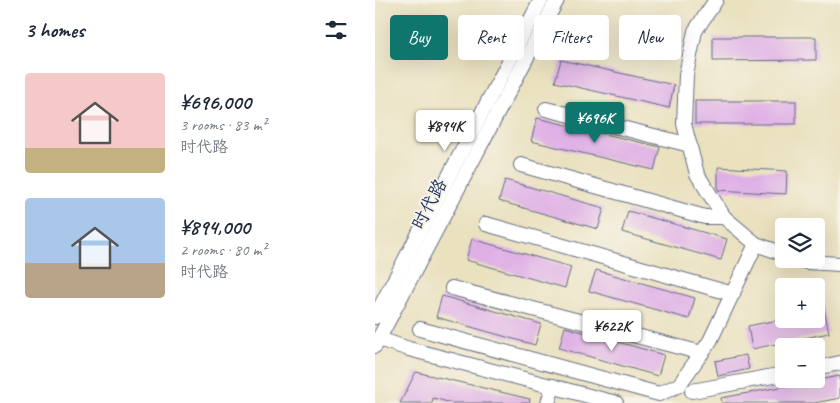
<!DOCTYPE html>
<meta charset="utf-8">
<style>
body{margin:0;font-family:Caveat,"LXGW WenKai TC",sans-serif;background:#f2f2f3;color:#1f2937;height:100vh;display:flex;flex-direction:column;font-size:19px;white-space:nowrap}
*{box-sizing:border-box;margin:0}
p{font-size:16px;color:#747a83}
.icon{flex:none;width:28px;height:28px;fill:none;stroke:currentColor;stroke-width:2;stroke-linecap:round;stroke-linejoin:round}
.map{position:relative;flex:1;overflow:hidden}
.side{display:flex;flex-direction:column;background:#fff;width:375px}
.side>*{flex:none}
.banner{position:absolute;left:15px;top:15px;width:375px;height:45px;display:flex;gap:10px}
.fabs{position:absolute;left:400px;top:218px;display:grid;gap:10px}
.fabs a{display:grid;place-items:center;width:50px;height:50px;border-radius:5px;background:#fff;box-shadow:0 5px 20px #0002;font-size:25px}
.price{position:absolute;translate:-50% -42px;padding:0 11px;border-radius:5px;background:#fff;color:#222;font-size:16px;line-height:32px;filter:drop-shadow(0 1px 2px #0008)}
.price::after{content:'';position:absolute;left:50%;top:30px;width:15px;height:11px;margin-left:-8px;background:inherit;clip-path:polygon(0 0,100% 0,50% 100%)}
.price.active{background:#0f766e;color:#fff}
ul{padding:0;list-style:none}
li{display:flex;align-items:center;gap:15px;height:125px;padding:0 25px}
li span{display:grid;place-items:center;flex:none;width:140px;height:100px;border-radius:5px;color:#555}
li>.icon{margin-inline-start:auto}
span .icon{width:60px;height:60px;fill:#fffc;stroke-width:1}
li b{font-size:21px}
h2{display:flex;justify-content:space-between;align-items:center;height:60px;padding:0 25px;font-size:21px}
.tag{padding:0 18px;border-radius:5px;background:#fff;box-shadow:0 5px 20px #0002;font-size:18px;line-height:45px}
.tag.active{background:#0f766e;color:#fff}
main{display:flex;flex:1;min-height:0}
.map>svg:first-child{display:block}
.building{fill:#dfb0e6}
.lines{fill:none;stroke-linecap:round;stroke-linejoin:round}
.minor-casing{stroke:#636d80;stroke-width:16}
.minor{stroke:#fff;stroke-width:14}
.labels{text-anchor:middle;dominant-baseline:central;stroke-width:4;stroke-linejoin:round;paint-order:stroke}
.street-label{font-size:18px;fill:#1b2f5e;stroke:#f7f3e8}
</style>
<main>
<section class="side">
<h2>3 homes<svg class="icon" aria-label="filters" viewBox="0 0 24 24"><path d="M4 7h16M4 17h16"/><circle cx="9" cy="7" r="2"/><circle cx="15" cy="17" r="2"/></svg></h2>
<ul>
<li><span style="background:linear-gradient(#f6c9c9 75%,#c2b280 0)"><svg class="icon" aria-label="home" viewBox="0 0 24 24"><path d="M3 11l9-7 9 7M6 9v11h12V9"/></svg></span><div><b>¥696,000</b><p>3 rooms · 83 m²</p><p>时代路</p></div></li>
<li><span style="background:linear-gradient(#a9c7e8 65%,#b9a48a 0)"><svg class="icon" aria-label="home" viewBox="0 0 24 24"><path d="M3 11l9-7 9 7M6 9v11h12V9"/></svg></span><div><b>¥894,000</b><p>2 rooms · 80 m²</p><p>时代路</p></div></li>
</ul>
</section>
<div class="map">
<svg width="465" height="403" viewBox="0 0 465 403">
<rect width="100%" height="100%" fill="#f7f3e8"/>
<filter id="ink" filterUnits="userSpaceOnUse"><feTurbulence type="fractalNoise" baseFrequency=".02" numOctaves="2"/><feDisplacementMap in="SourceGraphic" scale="10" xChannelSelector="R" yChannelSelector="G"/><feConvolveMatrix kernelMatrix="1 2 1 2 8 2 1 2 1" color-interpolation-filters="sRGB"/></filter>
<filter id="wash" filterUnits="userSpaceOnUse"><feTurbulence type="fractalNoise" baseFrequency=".0096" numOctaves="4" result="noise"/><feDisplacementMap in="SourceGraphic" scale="20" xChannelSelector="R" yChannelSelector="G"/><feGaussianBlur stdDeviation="1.12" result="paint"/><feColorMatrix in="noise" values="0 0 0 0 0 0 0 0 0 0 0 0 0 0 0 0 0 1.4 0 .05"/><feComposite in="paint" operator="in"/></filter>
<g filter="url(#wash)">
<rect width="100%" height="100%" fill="#eae1bf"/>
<g id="blocks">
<g class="building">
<path d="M338,37h103v23l-103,1z"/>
<path d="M186,60l113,25 -5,23 -114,-26z"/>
<rect x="320" y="101" width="101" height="23"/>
<path d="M162,118l123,29 -6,23 -123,-29z"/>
<path d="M343,167l69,4 -1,23 -68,-4z"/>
<path d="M130,180l99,28 -6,21 -99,-28z"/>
<path d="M253,211l99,28 -6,21 -99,-28z"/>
<path d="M97,239l99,28 -6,21 -99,-28z"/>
<path d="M221,270l99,28 -6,21 -100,-28z"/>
<path d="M446,294l8,39 -77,16 -4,-23 35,-7h33v-24z"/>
<path d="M67,296l99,28 -6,21 -99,-28z"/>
<path d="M190,327l99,28 -6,21 -99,-28z"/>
<path d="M371,355l3,14 -31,7 -3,-15z"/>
<path d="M41,372l114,27 -1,4h-77l-19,-5 -1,5h-32z"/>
<path d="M465,376v22l-26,5h-92l-1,-5z"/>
</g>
</g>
</g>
<g filter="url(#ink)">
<use href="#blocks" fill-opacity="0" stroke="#636d80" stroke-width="1"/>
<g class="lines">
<defs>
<g id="minor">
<path d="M341,0l-21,31 -9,44 -2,49 13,50 27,43 32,27 28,10"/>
<path d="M171,109l144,36"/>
<path d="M146,165l184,52h19"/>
<path d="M111,224l247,70"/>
<path d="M422,259l9,3 34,2"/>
<path d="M77,288l250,65"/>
<path d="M0,317l166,-317"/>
<path d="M45,329l239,65 20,-9 31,-44 46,-97"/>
<path d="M4,339l30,10 207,54"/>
<path d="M0,346l182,-346"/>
<path d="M441,368l24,-5"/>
<path d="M317,391l92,-17"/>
<path d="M173,403l5,-17"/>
</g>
</defs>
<use href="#minor" class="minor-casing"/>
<use href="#minor" class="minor"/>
</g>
</g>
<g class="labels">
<g class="street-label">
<text transform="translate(54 204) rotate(-62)">时代路</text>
</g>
</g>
</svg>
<div class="fabs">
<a><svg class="icon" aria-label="layers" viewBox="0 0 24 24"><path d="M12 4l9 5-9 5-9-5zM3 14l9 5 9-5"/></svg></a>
<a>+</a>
<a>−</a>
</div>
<b class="price active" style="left:220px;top:144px">¥696K</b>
<b class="price" style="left:70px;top:152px">¥894K</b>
<b class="price" style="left:237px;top:352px">¥622K</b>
<div class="banner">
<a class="tag active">Buy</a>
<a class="tag">Rent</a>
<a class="tag">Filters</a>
<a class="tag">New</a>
</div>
</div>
</main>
